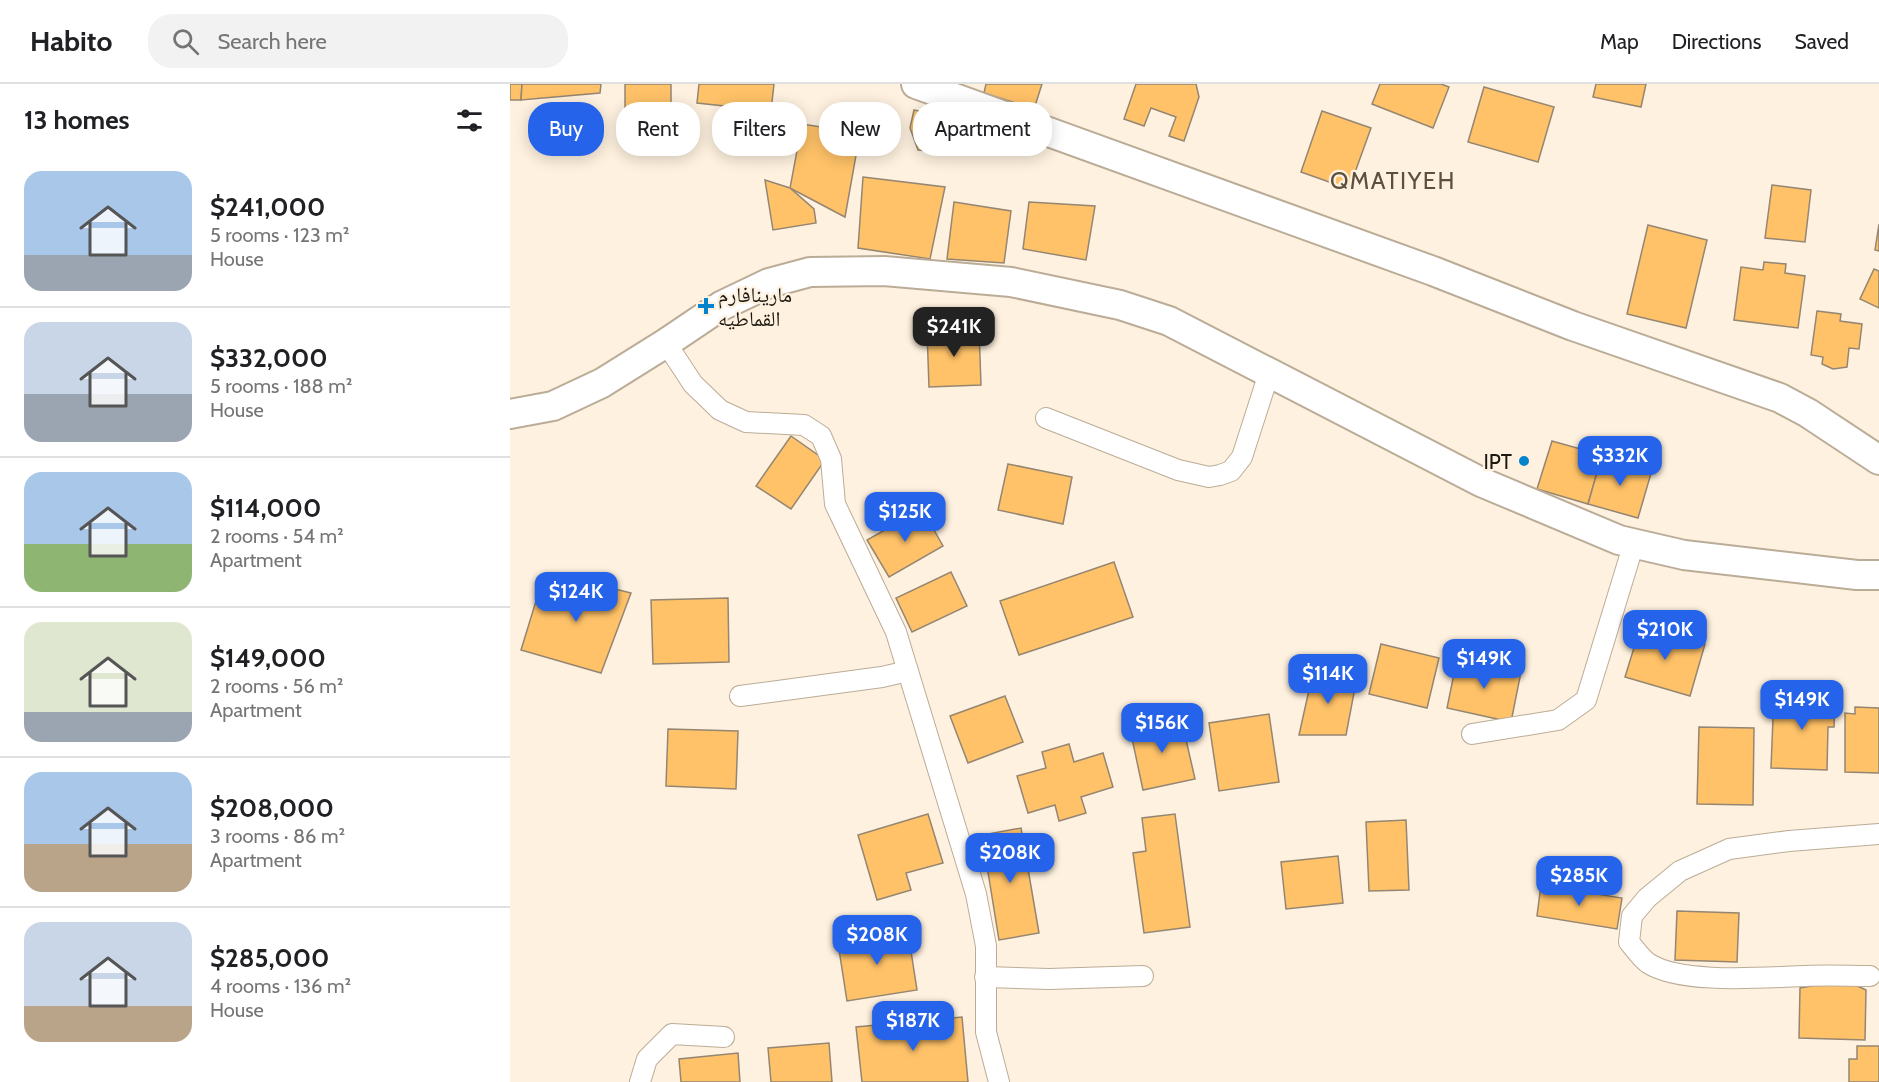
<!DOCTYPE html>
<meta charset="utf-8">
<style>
body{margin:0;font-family:Cabin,"Noto Naskh Arabic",sans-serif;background:#f2f2f2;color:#202124;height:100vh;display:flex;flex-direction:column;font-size:22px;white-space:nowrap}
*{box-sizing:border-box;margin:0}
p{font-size:20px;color:#757577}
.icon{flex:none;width:33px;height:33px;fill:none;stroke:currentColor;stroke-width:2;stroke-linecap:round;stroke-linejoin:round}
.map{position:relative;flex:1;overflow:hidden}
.side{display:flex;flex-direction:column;background:#fff;width:510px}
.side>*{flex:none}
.guide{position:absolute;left:18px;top:18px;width:570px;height:54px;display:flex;gap:12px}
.price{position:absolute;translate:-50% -51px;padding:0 14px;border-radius:12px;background:#2563eb;color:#fff;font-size:20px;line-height:39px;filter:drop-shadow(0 2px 3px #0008)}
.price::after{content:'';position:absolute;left:50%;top:36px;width:18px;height:14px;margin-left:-9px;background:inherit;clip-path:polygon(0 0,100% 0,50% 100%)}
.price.active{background:#222;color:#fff}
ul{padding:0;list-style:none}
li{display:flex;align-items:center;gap:18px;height:150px;padding:0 24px}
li+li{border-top:2px solid #e0e0e0}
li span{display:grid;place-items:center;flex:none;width:168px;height:120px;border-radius:18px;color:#555}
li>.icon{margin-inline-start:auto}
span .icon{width:72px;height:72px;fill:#fffc;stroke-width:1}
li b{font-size:26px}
h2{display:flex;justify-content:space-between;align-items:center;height:72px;padding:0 24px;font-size:26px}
.chip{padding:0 21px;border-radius:24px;background:#fff;box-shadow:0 3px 15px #0003;font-size:21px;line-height:54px}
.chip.active{background:#2563eb;color:#fff}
header{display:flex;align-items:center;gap:36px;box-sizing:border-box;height:84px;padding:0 30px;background:#fff;border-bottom:2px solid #e0e0e0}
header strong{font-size:28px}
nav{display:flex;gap:33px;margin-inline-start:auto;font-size:21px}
.search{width:420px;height:54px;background:#f2f2f2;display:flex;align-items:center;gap:15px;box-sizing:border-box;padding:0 21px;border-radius:24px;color:#757577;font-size:22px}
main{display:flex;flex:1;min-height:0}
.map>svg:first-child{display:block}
.building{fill:#ffc268;stroke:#958672;stroke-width:1.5}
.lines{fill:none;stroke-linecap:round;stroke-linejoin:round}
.street-casing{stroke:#bbac97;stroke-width:22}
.secondary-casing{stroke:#bbac97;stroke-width:32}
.street{stroke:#fff;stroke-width:20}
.secondary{stroke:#fff;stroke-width:28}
.poi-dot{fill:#0384cc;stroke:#fef1df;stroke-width:2}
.labels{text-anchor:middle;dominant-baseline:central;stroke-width:4.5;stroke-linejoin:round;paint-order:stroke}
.poi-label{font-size:21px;fill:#1d1810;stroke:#fef1df;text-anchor:start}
.quarter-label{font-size:24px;letter-spacing:1.5px;fill:#5d4f3d;stroke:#fef1df}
</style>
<header>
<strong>Habito</strong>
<div class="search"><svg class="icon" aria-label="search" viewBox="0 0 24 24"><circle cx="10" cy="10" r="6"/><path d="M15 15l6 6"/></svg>Search here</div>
<nav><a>Map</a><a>Directions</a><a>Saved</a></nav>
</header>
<main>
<section class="side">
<h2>13 homes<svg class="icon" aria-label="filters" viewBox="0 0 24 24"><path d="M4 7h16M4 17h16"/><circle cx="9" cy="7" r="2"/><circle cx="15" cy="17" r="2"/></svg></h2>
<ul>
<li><span style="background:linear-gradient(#a9c7e8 70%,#9aa5b1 0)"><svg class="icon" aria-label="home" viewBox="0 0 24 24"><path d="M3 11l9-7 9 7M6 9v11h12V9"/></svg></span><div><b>$241,000</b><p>5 rooms · 123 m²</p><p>House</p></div></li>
<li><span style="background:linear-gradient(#c9d6e8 60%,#9aa5b1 0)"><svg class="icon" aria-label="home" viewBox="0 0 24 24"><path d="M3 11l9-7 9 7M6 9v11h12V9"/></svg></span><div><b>$332,000</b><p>5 rooms · 188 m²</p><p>House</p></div></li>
<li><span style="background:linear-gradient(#a9c7e8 60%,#8fb573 0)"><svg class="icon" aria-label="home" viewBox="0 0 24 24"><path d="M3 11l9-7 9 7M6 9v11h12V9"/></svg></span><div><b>$114,000</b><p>2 rooms · 54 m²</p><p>Apartment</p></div></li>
<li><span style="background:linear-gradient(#dfe7d0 75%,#9aa5b1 0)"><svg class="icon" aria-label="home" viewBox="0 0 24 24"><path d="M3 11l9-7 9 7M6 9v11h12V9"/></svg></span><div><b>$149,000</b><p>2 rooms · 56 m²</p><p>Apartment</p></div></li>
<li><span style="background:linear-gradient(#a9c7e8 60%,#b9a48a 0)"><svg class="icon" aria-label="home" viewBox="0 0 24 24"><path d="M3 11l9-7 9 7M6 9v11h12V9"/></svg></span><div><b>$208,000</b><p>3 rooms · 86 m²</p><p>Apartment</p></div></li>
<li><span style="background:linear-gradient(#c9d6e8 70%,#b9a48a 0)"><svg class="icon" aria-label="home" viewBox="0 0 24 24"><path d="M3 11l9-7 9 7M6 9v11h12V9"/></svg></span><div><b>$285,000</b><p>4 rooms · 136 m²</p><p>House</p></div></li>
</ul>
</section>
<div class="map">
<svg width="1369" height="998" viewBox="0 0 1369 998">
<rect width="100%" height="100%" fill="#fef1df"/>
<g class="building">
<path d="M0,0h12l-1,16h-11z"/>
<path d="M12,0h79l-1,9 -79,7z"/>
<path d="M115,0h46v26l-46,-1z"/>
<path d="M189,0h75l-3,27 -74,-8z"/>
<path d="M476,0h56l-8,25 -50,-16z"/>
<path d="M626,0h60l3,13 -15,44 -15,-5 7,-19 -25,-9 -7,18 -20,-7z"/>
<path d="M870,0h61l8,3 -16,41 -61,-24z"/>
<path d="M1086,0h50l-5,23 -48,-10z"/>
<path d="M974,3l70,20 -16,55 -70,-20z"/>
<path d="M404,26l71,14 -4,31 -63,-5 -8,-22z"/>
<path d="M812,27l49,17 -22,61 -48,-17z"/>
<path d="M292,40l58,9 -15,84 -55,-29z"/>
<path d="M353,93l82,10 -15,72 -72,-11z"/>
<path d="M255,96l25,8 24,21 2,14 -43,7z"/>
<path d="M1262,101l39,5 -6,52 -40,-4z"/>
<path d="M444,118l57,9 -7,52 -57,-4z"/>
<path d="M519,118l66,4 -9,54 -63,-11z"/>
<path d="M1369,140v27l-4,-1z"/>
<path d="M1138,141l59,15 -21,88 -59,-14z"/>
<path d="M1254,178l22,2 -1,9 20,3 -7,52 -64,-8 7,-53 22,3z"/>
<path d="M1364,185l5,2v37l-19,-9z"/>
<path d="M1307,227l24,3 -1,7 22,3 -3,25 -10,-1 -2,19 -14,2 -11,-5 1,-7 -12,-2z"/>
<path d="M469,245l2,56 -52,2 -2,-56z"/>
<path d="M281,352l34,24 -34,49 -35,-23z"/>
<path d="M1042,357l50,14 -14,49 -51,-15z"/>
<path d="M1092,371l50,15 -14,48 -50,-14z"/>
<path d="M498,380l64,13 -9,47 -65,-14z"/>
<path d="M412,425l21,37 -54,31 -22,-37z"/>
<path d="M604,478l19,55 -114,38 -19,-54z"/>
<path d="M441,488l16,34 -55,26 -16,-34z"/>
<path d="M54,492l67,17 -30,80 -80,-23 19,-62z"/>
<path d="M218,514l1,64 -76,2 -2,-64z"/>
<path d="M1131,541l64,19 -15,52 -65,-19z"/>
<path d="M871,560l58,14 -12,50 -58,-14z"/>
<path d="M947,575l64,13 -10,50 -64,-14z"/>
<path d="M803,588l44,5 -11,58h-47z"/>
<path d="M1264,609l61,2 -1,32h-6l-1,43 -56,-2z"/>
<path d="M495,612l18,46 -55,21 -18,-47z"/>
<path d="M1345,623l24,1v65l-34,-1v-59l10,1z"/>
<path d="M759,630l10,68 -60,9 -10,-68z"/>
<path d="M671,634l14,61 -52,11 -13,-61z"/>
<path d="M1189,643l55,1 -1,77 -56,-1z"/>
<path d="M158,645l70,2 -2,58 -70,-3z"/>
<path d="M559,660l5,18 29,-9 10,34 -32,10 5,16 -27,8 -4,-16 -27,8 -11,-37 29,-8 -4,-16z"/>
<path d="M418,730l15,49 -37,10 5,17 -34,10 -19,-65z"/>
<path d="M665,730l15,113 -46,6 -11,-80 13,-2 -4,-33z"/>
<path d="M896,736l3,70 -40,1 -3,-69z"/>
<path d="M511,744l18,105 -40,7 -17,-105z"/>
<path d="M828,772l5,47 -57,6 -5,-47z"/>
<path d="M1031,801l81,13 -5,31 -80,-13z"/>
<path d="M1167,827l62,2 -2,49 -62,-2z"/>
<path d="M398,848l9,58 -70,11 -9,-58z"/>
<path d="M1335,896l21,10 -1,50 -66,-2 1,-50z"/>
<path d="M452,933l6,65h-106l-6,-55z"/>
<path d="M319,959l3,39h-61l-3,-34z"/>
<path d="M1347,962h22v36h-30v-23h8z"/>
<path d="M228,969l2,29h-59l-2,-23z"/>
</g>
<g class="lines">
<defs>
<g id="street">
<path d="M156,259l27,41 27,26 26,12 58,3 17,11 10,23 4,45 61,128 80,262 10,52v86l13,50"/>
<path d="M536,334l132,52 31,7 11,-2 11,-4 11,-14 27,-84"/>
<path d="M230,612l142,-19 26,-6"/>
<path d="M962,650l86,-14 28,-20 48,-157"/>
<path d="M1360,892c-21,0 -43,-1 -64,0 -39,1 -125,9 -158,-13 -7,-5 -13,-14 -19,-21l3,-26 15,-18 33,-27 49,-22 60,-8 90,-7"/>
<path d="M475,893l64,2 94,-3"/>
<path d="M130,998l7,-23 25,-25 52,3"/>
</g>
<g id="secondary">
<path d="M406,0l517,187 140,55 207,72 28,15 71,47"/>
<path d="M0,330l43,-8 49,-23 64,-40 55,-37 48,-23 41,-11 74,-1 127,11 109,23 49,16 312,161 138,58 65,15 173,20h22"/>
</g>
</defs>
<use href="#street" class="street-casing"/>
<use href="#secondary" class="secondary-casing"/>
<use href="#street" class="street"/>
<use href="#secondary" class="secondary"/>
</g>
<g class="poi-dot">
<path d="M193 213h6v6h6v6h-6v6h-6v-6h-6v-6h6z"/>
<circle cx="1014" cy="377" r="6"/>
</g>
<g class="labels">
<g class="poi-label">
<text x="208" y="210">مارينافارم<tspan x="208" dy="24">القماطيه</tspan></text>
<text x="1002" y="377" text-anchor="end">IPT</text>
</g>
<g class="quarter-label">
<text x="883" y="96">QMATIYEH</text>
</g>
</g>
</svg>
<b class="price active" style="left:444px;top:274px">$241K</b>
<b class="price" style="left:1110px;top:403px">$332K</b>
<b class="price" style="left:395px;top:459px">$125K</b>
<b class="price" style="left:66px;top:539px">$124K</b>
<b class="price" style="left:1155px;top:577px">$210K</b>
<b class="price" style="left:974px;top:606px">$149K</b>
<b class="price" style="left:818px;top:621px">$114K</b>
<b class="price" style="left:1292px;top:647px">$149K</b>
<b class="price" style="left:652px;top:670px">$156K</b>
<b class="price" style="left:500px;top:800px">$208K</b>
<b class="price" style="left:1069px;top:823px">$285K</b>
<b class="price" style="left:367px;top:882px">$208K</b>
<b class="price" style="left:403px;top:968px">$187K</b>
<div class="guide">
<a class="chip active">Buy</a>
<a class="chip">Rent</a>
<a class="chip">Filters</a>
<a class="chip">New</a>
<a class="chip">Apartment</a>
</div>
</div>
</main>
